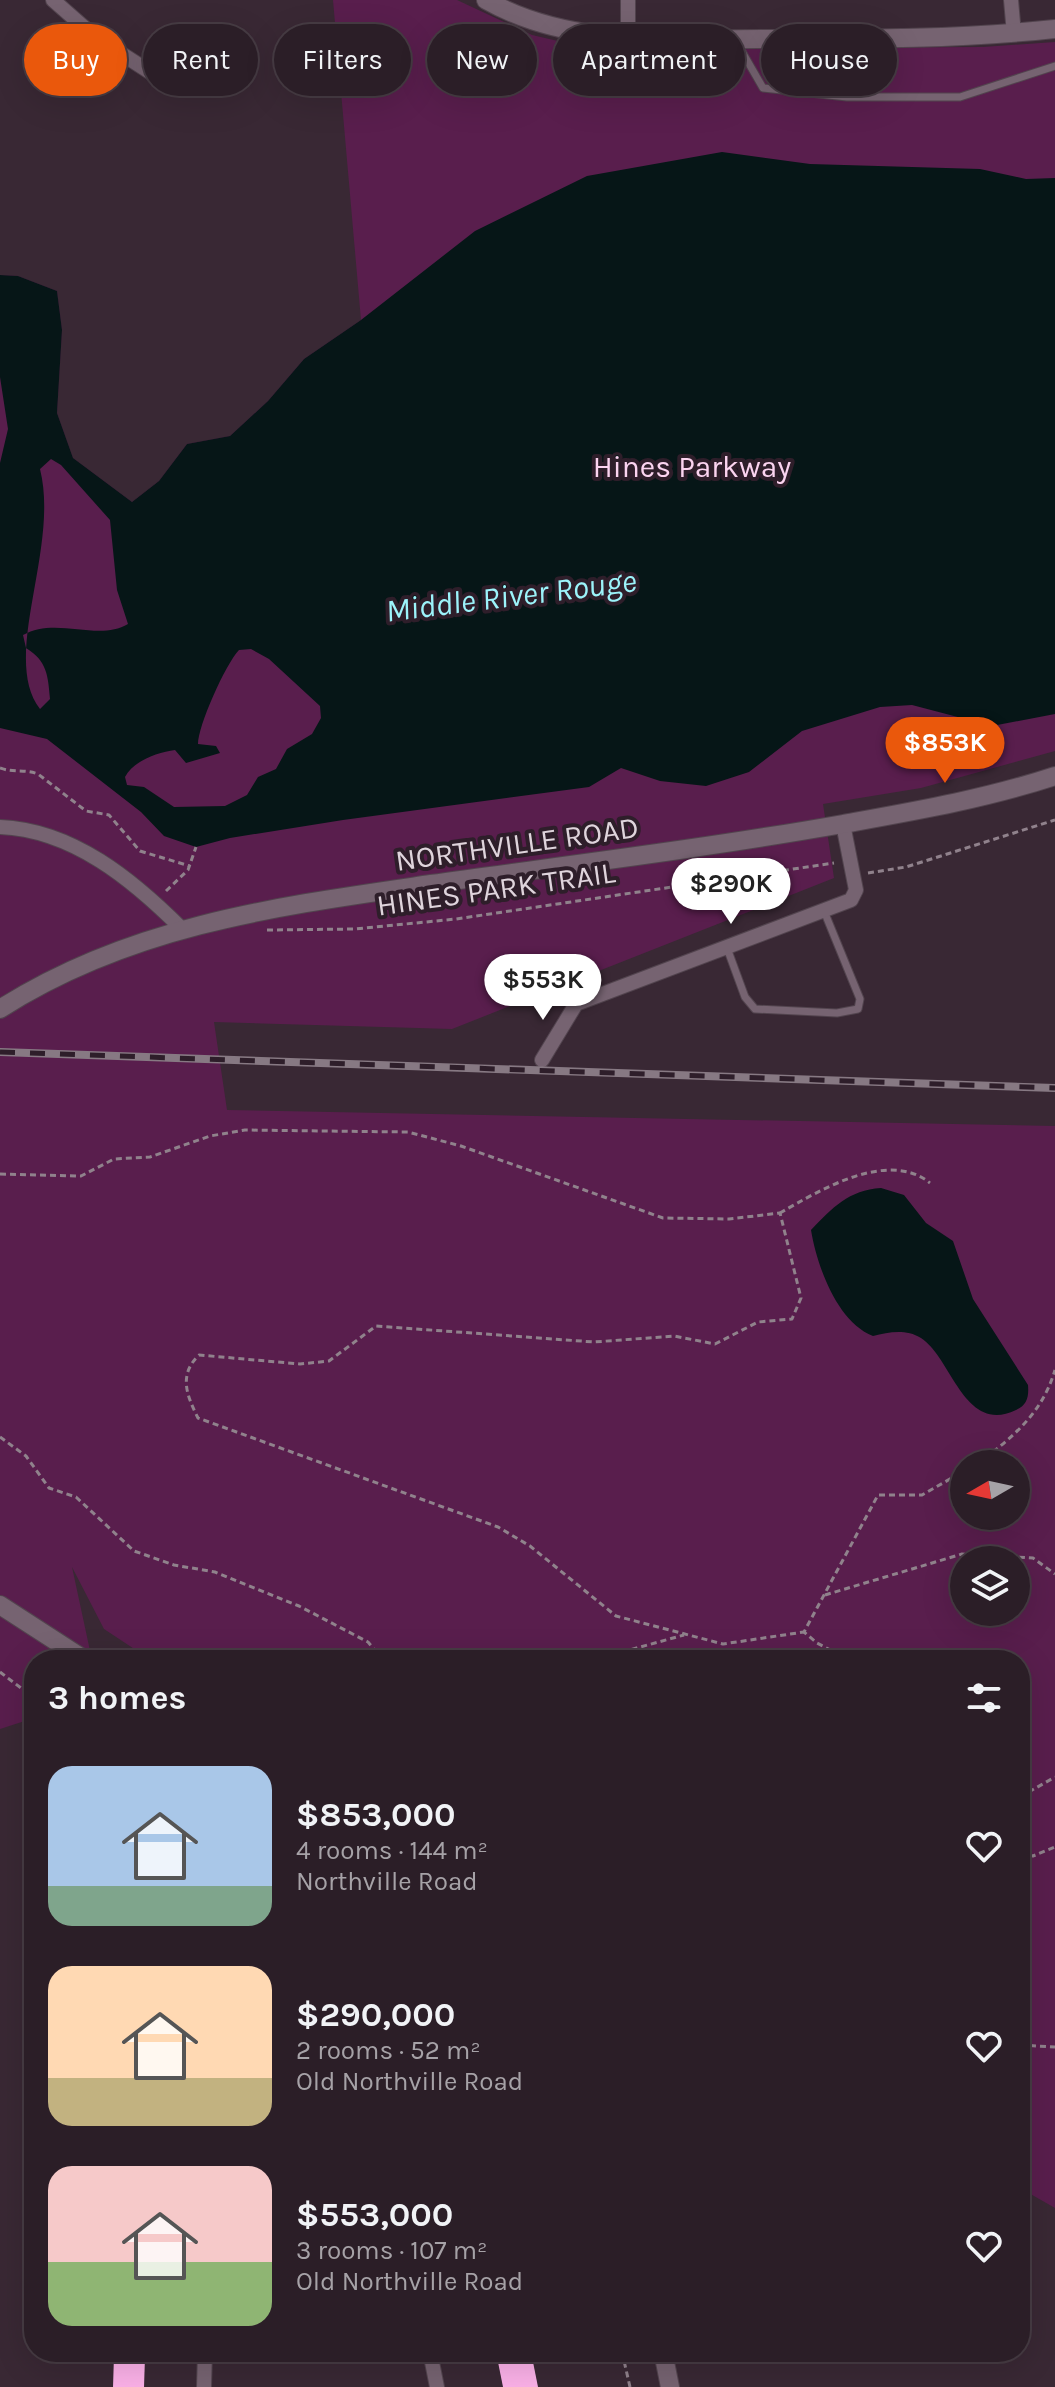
<!DOCTYPE html>
<meta charset="utf-8">
<style>
body{margin:0;font-family:Karla,sans-serif;background:#372b33;color:#f1f3f6;height:100vh;display:flex;flex-direction:column;font-size:30px;white-space:nowrap}
*{box-sizing:border-box;margin:0}
p{font-size:26px;color:#a6a2a7}
.icon{flex:none;width:44px;height:44px;fill:none;stroke:currentColor;stroke-width:2;stroke-linecap:round;stroke-linejoin:round}
.map{position:relative;flex:1;overflow:hidden}
.sheet{position:absolute;left:24px;top:1650px;width:1006px;height:712px;display:flex;flex-direction:column;background:#2b1e27;border-radius:32px;box-shadow:0 8px 32px #0002,0 0 0 2px #473c44}
.sheet>*{flex:none}
.top-card{position:absolute;left:24px;top:24px;width:1008px;height:72px;display:flex;gap:16px}
.needle{width:52px;rotate:261deg}
.fabs{position:absolute;left:950px;top:1450px;display:grid;gap:16px}
.fabs a{display:grid;place-items:center;width:80px;height:80px;border-radius:50%;background:#2b1e27;box-shadow:0 8px 32px #0002,0 0 0 2px #473c44;font-size:40px}
.price{position:absolute;translate:-50% -68px;padding:0 18px;border-radius:28px;background:#fff;color:#222;font-size:26px;line-height:52px;filter:drop-shadow(0 2px 4px #0008)}
.price::after{content:'';position:absolute;left:50%;top:48px;width:24px;height:18px;margin-left:-12px;background:inherit;clip-path:polygon(0 0,100% 0,50% 100%)}
.price.active{background:#ea580c;color:#fff}
ul{padding:0;list-style:none}
li{display:flex;align-items:center;gap:24px;height:200px;padding:0 24px}
li span{display:grid;place-items:center;flex:none;width:224px;height:160px;border-radius:24px;color:#555}
li>.icon{margin-inline-start:auto}
span .icon{width:96px;height:96px;fill:#fffc;stroke-width:1}
li b{font-size:34px}
h2{display:flex;justify-content:space-between;align-items:center;height:96px;padding:0 24px;font-size:34px}
.pill{padding:0 28px;border-radius:36px;background:#2b1e27;box-shadow:0 8px 32px #0002,0 0 0 2px #473c44;font-size:28px;line-height:72px}
.pill.active{background:#ea580c;color:#fff}
.map>svg:first-child{display:block}
.green{fill:#591e4d;fill-rule:evenodd}
.water{fill:#061617;fill-rule:evenodd}
.building{fill:#fbb1e8}
.lines{fill:none;stroke-linecap:round;stroke-linejoin:round}
.service-casing{stroke:#52444e;stroke-width:9}
.minor-casing{stroke:#52444e;stroke-width:16}
.tertiary-casing{stroke:#52444e;stroke-width:20}
.path{stroke:#90828c;stroke-width:3;stroke-dasharray:6 4;stroke-linecap:butt}
.service{stroke:#766371;stroke-width:7}
.minor{stroke:#766371;stroke-width:14}
.tertiary{stroke:#766371;stroke-width:18}
.rail-casing{stroke:#877983;stroke-width:8}
.rail{stroke:#2e1e2a;stroke-width:5;stroke-dasharray:15;stroke-linecap:butt}
.labels{text-anchor:middle;dominant-baseline:central;stroke-width:8;stroke-linejoin:round;paint-order:stroke}
.park-label{font-size:30px;fill:#fbd4f0;stroke:#2e1e2a}
.street-label{font-size:30px;fill:#dfd4dc;stroke:#2e1e2a}
.water-label{font-size:32px;font-style:italic;fill:#9cf3fa;stroke:#2e1e2a}
</style>
<div class="map">
<svg width="1055" height="2387" viewBox="0 0 1055 2387">
<rect width="100%" height="100%" fill="#392834"/>
<path class="green" d="M333,0h124l75,35 43,10 53,4 355,-2 72,-5v709l-134,37 -98,16 11,74 -382,151 -238,-7 13,88 828,16v1082l-35,-20v-528h-869l-47,-31 -32,-62 20,93h-58v58l-34,11v-1454l18,1 39,15 5,39 -5,83 16,45 59,44 27,-21 28,-37 43,-8 38,-35 36,-42 57,-39zM964,1464h52v52h-52zM964,1560h52v52h-52z"/>
<g class="water">
<path d="M722,152l88,12 170,5 46,10 29,-1v536l-63,12 -80,-21 -32,2 -78,24 -53,41 -43,14 -46,-5 -39,-13 -32,19 -246,33 -113,18 -34,9 -32,-11 -23,-24 -94,-73 -47,-11v-265l8,-34 -8,-52v-102l18,1 39,15 5,39 -5,83 16,45 59,44 27,-21 28,-37 43,-8 38,-35 36,-42 57,-39 114,-89 112,-55zM51,459l10,6 49,55 7,70 11,34c-30,18 -72,-8 -105,11l3,13c21,13 22,27 24,51l-10,10c-40,-52 20,-160 0,-240zM251,649l18,10 51,47 1,12 -9,16 -25,15 -11,20 -18,8 -11,18 -22,11 -51,1 -30,-20 -17,-2 -2,-8c8,-16 33,-25 50,-27l11,13 34,-10 -4,-7 -18,-2c0,-18 27,-79 41,-94z"/>
<path d="M881,1188l23,7 22,28 27,18 20,58 55,86c1,12 -1,20 -12,25 -52,25 -64,-52 -95,-72 -15,-9 -32,-6 -48,-2 -36,-14 -56,-70 -62,-106 21,-22 38,-40 70,-42z"/>
</g>
<g class="building">
<path d="M531,2352l7,35h-35l-6,-30z"/>
<path d="M114,2356l31,1 -1,30h-31z"/>
</g>
<g class="lines">
<defs>
<g id="service">
<path d="M737,43l26,45 84,9h113l95,-31"/>
<path d="M727,948l18,49 10,12 82,4 21,-4 2,-10 -36,-88"/>
</g>
<g id="minor">
<path d="M53,0l41,36 62,40"/>
<path d="M628,0v36"/>
<path d="M1011,0l3,34"/>
<path d="M0,827c73,3 133,53 182,102"/>
<path d="M542,1060l34,-56 275,-104 5,-10 -13,-66"/>
<path d="M430,2352l7,35"/>
<path d="M204,2387l1,-35"/>
</g>
<g id="tertiary">
<path d="M486,0c86,49 192,38 288,39 94,0 187,0 281,-10"/>
<path d="M0,1009c131,-84 280,-103 431,-125 137,-19 276,-36 412,-60 72,-13 142,-25 212,-48"/>
<path d="M0,1605l85,55"/>
<path d="M663,2352l7,35"/>
</g>
</defs>
<use href="#service" class="service-casing"/>
<use href="#minor" class="minor-casing"/>
<use href="#tertiary" class="tertiary-casing"/>
<g class="path">
<path d="M0,768c14,5 25,1 38,6l48,37 23,4 31,36 50,15"/>
<path d="M868,873l38,-6 149,-47"/>
<path d="M166,891l22,-21 8,-23"/>
<path d="M267,930l88,-1 101,-10 378,-56"/>
<path d="M0,1174l81,2 33,-17 36,-2 60,-21 35,-6 163,2 53,14 202,72 66,1 51,-6 21,85 -9,21 -34,3 -43,22 -41,-8 -80,6 -218,-16 -47,35 -29,3 -101,-9c-21,20 -12,41 -1,63l300,109 32,19 86,70 107,28 81,-12"/>
<path d="M780,1213c40,-23 108,-64 150,-30"/>
<path d="M0,1437l26,19 23,32 27,9 58,54 40,14 41,7 84,34 69,36 15,18"/>
<path d="M977,1464c35,-26 65,-50 78,-94"/>
<path d="M825,1595l137,-41 71,4 22,16"/>
<path d="M593,1660l91,-25"/>
<path d="M849,1660l-32,-17 -13,-11 74,-137h44l42,-24"/>
<path d="M0,1672l34,26"/>
<path d="M1020,1797l35,-20"/>
<path d="M1020,1853l13,3 22,-9"/>
<path d="M1020,2045l35,2"/>
<path d="M622,2352l8,35"/>
</g>
<use href="#service" class="service"/>
<use href="#minor" class="minor"/>
<use href="#tertiary" class="tertiary"/>
<defs>
<path id="rail" d="M0,1052l1055,36"/>
</defs>
<use href="#rail" class="rail-casing"/>
<use href="#rail" class="rail"/>
</g>
<g class="labels">
<g class="park-label">
<text x="692" y="467">Hines Parkway</text>
</g>
<g class="street-label">
<text transform="translate(517 844) rotate(-8)">NORTHVILLE ROAD</text>
<text transform="translate(496 889) rotate(-8)">HINES PARK TRAIL</text>
</g>
<g class="water-label">
<text transform="translate(511 596) rotate(-7)">Middle River Rouge</text>
</g>
</g>
</svg>
<div class="fabs">
<a><svg class="needle" viewBox="-14 -14 28 28"><path d="M0-13l5 13h-10z" fill="#e53935"/><path d="M0 13l5-13h-10z" fill="#a6a2a7"/></svg></a>
<a><svg class="icon" aria-label="layers" viewBox="0 0 24 24"><path d="M12 4l9 5-9 5-9-5zM3 14l9 5 9-5"/></svg></a>
</div>
<b class="price active" style="left:945px;top:785px">$853K</b>
<b class="price" style="left:731px;top:926px">$290K</b>
<b class="price" style="left:543px;top:1022px">$553K</b>
<div class="top-card">
<a class="pill active">Buy</a>
<a class="pill">Rent</a>
<a class="pill">Filters</a>
<a class="pill">New</a>
<a class="pill">Apartment</a>
<a class="pill">House</a>
</div>
<section class="sheet">
<h2>3 homes<svg class="icon" aria-label="filters" viewBox="0 0 24 24"><path d="M4 7h16M4 17h16"/><circle cx="9" cy="7" r="2"/><circle cx="15" cy="17" r="2"/></svg></h2>
<ul>
<li><span style="background:linear-gradient(#a9c7e8 75%,#7fa58c 0)"><svg class="icon" aria-label="home" viewBox="0 0 24 24"><path d="M3 11l9-7 9 7M6 9v11h12V9"/></svg></span><div><b>$853,000</b><p>4 rooms · 144 m²</p><p>Northville Road</p></div><svg class="icon" aria-label="heart" viewBox="0 0 24 24"><path d="M12 20l-8-8c-3-5 5-10 8-4 3-6 11-1 8 4z"/></svg></li>
<li><span style="background:linear-gradient(#ffd9b3 70%,#c2b280 0)"><svg class="icon" aria-label="home" viewBox="0 0 24 24"><path d="M3 11l9-7 9 7M6 9v11h12V9"/></svg></span><div><b>$290,000</b><p>2 rooms · 52 m²</p><p>Old Northville Road</p></div><svg class="icon" aria-label="heart" viewBox="0 0 24 24"><path d="M12 20l-8-8c-3-5 5-10 8-4 3-6 11-1 8 4z"/></svg></li>
<li><span style="background:linear-gradient(#f6c9c9 60%,#8fb573 0)"><svg class="icon" aria-label="home" viewBox="0 0 24 24"><path d="M3 11l9-7 9 7M6 9v11h12V9"/></svg></span><div><b>$553,000</b><p>3 rooms · 107 m²</p><p>Old Northville Road</p></div><svg class="icon" aria-label="heart" viewBox="0 0 24 24"><path d="M12 20l-8-8c-3-5 5-10 8-4 3-6 11-1 8 4z"/></svg></li>
</ul>
</section>
</div>
